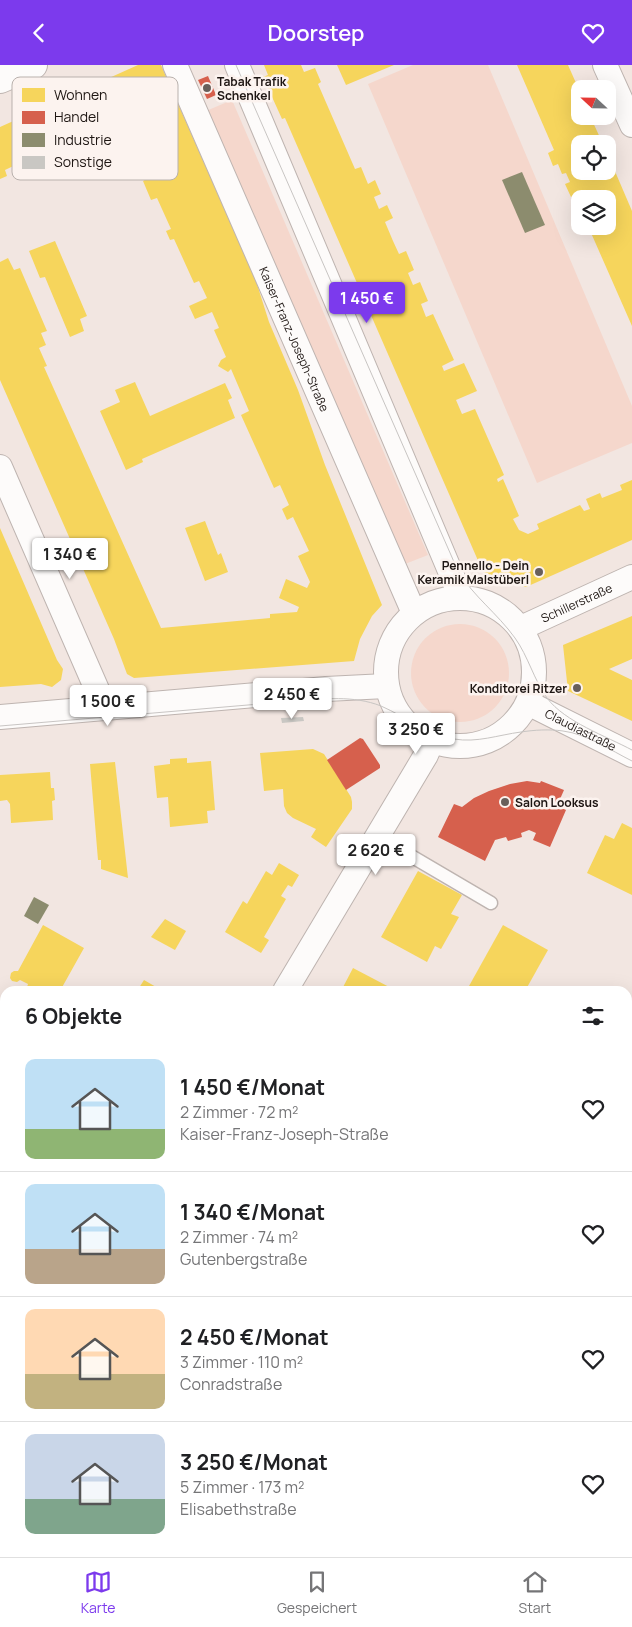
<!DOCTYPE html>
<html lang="de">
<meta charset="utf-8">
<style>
body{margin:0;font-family:Manrope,sans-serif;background:#f6f6f6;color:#202124;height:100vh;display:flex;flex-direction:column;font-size:19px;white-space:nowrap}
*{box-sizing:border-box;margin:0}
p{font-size:16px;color:#757577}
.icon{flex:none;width:28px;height:28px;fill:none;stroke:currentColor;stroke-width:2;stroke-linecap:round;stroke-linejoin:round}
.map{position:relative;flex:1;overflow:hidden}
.panel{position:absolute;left:0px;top:921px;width:632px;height:571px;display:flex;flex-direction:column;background:#fff;border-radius:15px 15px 0 0;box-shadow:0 5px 20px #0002}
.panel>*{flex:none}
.needle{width:32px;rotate:292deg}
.fabs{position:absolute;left:571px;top:15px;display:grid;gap:10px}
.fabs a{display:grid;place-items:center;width:45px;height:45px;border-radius:10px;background:#fff;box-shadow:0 5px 20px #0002;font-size:25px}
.price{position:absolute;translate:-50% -42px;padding:0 11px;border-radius:5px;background:#fff;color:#222;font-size:16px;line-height:32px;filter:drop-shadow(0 1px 2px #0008)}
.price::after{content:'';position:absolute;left:50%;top:30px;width:15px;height:11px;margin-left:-8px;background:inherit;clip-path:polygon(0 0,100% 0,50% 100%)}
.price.on{background:#7c3aed;color:#fff}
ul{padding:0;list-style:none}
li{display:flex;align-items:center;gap:15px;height:125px;padding:0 25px}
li+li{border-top:1px solid #e0e0e0}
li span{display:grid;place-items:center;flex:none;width:140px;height:100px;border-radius:10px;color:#555}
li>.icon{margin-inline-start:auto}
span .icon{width:60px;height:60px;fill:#fffc;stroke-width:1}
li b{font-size:21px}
h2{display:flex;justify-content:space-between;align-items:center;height:60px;padding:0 25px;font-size:21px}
header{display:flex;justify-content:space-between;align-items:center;height:65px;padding:0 25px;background:#7c3aed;color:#fff;font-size:22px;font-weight:600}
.tabs{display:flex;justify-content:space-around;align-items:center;height:70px;border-top:1px solid #e0e0e0;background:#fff;font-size:14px;color:#757577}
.tabs a{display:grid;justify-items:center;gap:2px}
.tabs .on{color:#7c3aed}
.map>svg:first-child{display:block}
.green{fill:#f5d7cc}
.homes{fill:#f6d55c}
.shops{fill:#d6604d}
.industry{fill:#8c8c6e}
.building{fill:#c9c7c3}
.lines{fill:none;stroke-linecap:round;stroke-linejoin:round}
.lane-casing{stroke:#beb4b0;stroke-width:15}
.street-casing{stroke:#beb4b0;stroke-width:26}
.secondary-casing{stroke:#beb4b0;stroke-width:30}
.lane{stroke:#fdfbfa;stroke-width:12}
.street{stroke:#fdfbfa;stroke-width:24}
.secondary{stroke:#fdfbfa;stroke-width:28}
.tram{stroke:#c8c5c3;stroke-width:1}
.poi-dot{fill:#685f5b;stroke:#fcf3ef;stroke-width:2}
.labels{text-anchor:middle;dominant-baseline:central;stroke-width:5;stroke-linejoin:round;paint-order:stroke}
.poi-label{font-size:12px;font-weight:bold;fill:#1e1613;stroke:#fcf3ef;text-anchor:start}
.street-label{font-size:12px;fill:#1e1613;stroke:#fcf3ef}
.key{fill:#fcf3ef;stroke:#b9b1ad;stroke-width:1}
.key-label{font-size:14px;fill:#1e1613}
</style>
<header><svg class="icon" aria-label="back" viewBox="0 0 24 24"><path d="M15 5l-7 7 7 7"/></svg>Doorstep<svg class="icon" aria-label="heart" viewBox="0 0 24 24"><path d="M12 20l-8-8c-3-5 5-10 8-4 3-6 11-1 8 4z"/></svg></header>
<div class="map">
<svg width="632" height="1492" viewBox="0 0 632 1492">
<rect width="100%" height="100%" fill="#f2e6e1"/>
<g class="green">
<path d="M413,0h75l144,341v37l-95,40 -169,-399z"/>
<path d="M232,35l196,455 -23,9 -199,-453z"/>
<circle cx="460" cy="608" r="49"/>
</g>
<g class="homes">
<path d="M138,0h23l95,216 13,41 29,68 27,75 57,140 -10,11 -12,23 -6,22 -220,17 -7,-4 -13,-35 -114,-259v-118l8,-4 6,12 6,-2 27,63 -6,2 5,12 -7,3 8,18 -3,1 117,261 109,-10v-4l27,-2 2,-5 -20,-9 7,-19 21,9 3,-6 -12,-26 11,-5 -16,-34 -6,3 -5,-11 7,-4 -9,-20 -6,3 -33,-73 8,-4 -18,-42 -3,3 -10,-6 3,-6 5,-3 -12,-27 5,-2 -7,-16 -17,7 -6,-13 18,-8 -8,-17 -5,2 -20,-44 -4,1 -4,-9 5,-2 -14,-31 -6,2 -8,-19 7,-4 -12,-26 -7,3 -8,-18 22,-10 -6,-12 -111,50 -2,-4 -21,10 2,6 -7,3v-52z"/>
<path d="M264,0h37l3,7 11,-4 6,14 -3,2 37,85 6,-2 7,17 7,-4 6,14 -7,3 5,12 8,-4 6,13 -8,4 8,19 6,13 7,-3 8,19 -6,3 5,12 7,-3 8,19 -7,3 5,13 7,-3 21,46 -12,6 2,5 20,-8 13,28 -21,9 6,14 13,-5 29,66 -7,4 1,3 5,-3 16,37 -6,3 6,11 9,4 11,-5 -2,-5 43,-19 4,6 6,-2 -4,-10 14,-6 2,5 20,-8 -2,-5 12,-5v60l-106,47 -43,-15 -198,-454 -3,1 -19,-42 5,-2z"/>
<path d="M337,0h57l-48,20z"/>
<path d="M517,0h51l12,27v24h10l13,28h-23v27h28v-16l24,56v115l-44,-100h20v-27h-28v8l-5,-12 -4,2 -6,-13 5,-2 -4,-9 -4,1 -4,-10 -5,2 -5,-13 6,-3z"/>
<path d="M55,176l32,75 -7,3 4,12 -14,6 -25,-60 -5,1 -11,-27z"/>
<path d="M135,317l15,34 75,-33 7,15 -4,2 7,18 -93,41 1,3 -17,8 -26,-59 20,-9 -5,-12z"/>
<path d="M205,456l13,34 3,-2 7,19 -23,9 -20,-53z"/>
<path d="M0,463l57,132 6,9 -2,11 -9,7 -11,-3 -41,3z"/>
<path d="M632,551v43l-23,10 23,11v41l-64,-30 -5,-46z"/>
<path d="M313,684l11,5 27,43 1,5v7l-26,38 -15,-10 5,-8 -23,-11 -6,-5 -3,-7 -1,-17 -19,2 -4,-38z"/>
<path d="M187,693v5l24,-2 4,49 -8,1 1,12 -38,4 -2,-30 -11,1 -3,-32 16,-2v-5z"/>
<path d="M115,697l13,116 -27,-9v-9h-3l-8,-96z"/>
<path d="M50,707l1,16h3l1,12 -3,1 1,19 -42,3 -1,-19 -3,-4 -7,1v-26z"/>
<path d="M622,758l10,5v67l-45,-22 18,-38 9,4z"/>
<path d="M279,798l20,12 -7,12 -4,-2 -7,11 5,3 -22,38 5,3 -8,13 -36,-21 18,-31 4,3 19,-33 6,4z"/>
<path d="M418,806l44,24 -11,19 8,3 -18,32 -6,-3 -8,16 -46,-25z"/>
<path d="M165,854l21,12 -11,19 -24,-13z"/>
<path d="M43,860l41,23 -24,43h-26l-7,-4 1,-3 -8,-4 -3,2 -5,-1 -2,-3 1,-5 3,-2h4z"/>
<path d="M503,860l45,25 -23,41h-47l-9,-5z"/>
<path d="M353,903l40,21 -1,2h-51z"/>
<path d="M144,915l19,11h-26z"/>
<path d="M632,987v29l-4,-3v-17z"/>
<path d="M0,1027l5,3v12l-5,9z"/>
<path d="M628,1054l4,3v63l-4,-2z"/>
<path d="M0,1249l5,3v72l-5,9z"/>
<path d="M12,1488h33l-3,4h-33z"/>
<path d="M524,1488h66l-2,4 -7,-2v2h-60z"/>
</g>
<g class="shops">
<path d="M208,11l8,19 -9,4 -9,-19z"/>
<path d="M360,673l3,1 17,26v3l-34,22 -19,-30z"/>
<path d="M527,716l13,2 1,-2 23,9 -7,16 9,4 -16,37 -17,-7 3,-7 -7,-3 -8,3 1,4 -14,4 -2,-4 -11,3 -10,21 -47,-24 16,-33 8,3 12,-9 15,-7 21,-7z"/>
</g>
<g class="industry">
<path d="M522,107l23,53 -20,8 -23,-53z"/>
<path d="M34,832l15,8 -11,19 -14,-8z"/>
<path d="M370,1488h23l8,4h-23z"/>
</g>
<path class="building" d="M303,652l1,4 -22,2 -1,-5z"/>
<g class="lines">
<defs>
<path id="lane" d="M377,771l114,67"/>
<g id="street">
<path id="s1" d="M175,0l239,548"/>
<path d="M237,0l224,532"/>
<path d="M605,0l27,60"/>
<path d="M0,402l105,241"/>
<circle cx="460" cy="607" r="74"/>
<path id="s2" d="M521,563l111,-51"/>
<path id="s3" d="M528,638l104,52"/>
<path d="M0,652l326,-28 60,-3"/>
<path d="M285,926l141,-236 6,-14"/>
<path d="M0,967l5,3"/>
<path d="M628,1216l4,-7"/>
<path d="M628,1345l4,3"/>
<path d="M0,1409l5,-9"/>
<path d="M462,1492l2,-4"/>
</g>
<path id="secondary" d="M0,14l33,-14"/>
</defs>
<use href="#lane" class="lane-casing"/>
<use href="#street" class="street-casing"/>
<use href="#secondary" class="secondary-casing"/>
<use href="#lane" class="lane"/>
<use href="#street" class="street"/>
<use href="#secondary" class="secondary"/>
<g class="tram">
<path d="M236,0l222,506c16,26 39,42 57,67 13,18 19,42 32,60 18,24 59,38 85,52"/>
<path d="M0,661l295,-25c29,-2 58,-6 86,5 25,11 46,28 73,33 23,4 44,-4 67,-7 13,-2 28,-3 42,-1 24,3 47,19 69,30"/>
</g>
</g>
<g class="poi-dot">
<circle cx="207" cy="23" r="5"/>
<circle cx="539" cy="507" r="5"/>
<circle cx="577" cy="623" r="5"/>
<circle cx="505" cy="737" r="5"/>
</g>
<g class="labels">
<g class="poi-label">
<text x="217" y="16">Tabak Trafik<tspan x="217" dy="14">Schenkel</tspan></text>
<text x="529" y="500" text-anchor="end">Pennello - Dein<tspan x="529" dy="14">Keramik Malstüberl</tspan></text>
<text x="567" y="623" text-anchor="end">Konditorei Ritzer</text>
<text x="515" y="737">Salon Looksus</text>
</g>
<g class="street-label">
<text stroke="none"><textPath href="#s1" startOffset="299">Kaiser-Franz-Joseph-Straße</textPath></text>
<text stroke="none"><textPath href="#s2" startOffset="61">Schillerstraße</textPath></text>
<text stroke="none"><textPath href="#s3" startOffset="59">Claudiastraße</textPath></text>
</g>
</g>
<rect x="12" y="12" width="166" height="103" rx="8" class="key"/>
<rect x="22" y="23" width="23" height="14" fill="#f6d55c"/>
<rect x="22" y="46" width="23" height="13" fill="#d6604d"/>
<rect x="22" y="68" width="23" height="14" fill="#8c8c6e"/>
<rect x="22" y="91" width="23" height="13" fill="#c9c7c3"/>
<g class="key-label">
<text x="54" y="35">Wohnen</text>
<text x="54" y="57">Handel</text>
<text x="54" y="80">Industrie</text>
<text x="54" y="102">Sonstige</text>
</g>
</svg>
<div class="fabs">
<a><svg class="needle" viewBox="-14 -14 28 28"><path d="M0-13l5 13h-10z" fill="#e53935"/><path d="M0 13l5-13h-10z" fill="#757577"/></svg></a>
<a><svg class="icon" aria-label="locate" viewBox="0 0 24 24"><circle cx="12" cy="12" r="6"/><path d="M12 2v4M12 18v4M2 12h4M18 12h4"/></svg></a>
<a><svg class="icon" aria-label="layers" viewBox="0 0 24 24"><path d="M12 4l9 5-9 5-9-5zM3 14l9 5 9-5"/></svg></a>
</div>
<b class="price on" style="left:367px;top:259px">1 450 €</b>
<b class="price" style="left:70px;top:515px">1 340 €</b>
<b class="price" style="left:292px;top:655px">2 450 €</b>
<b class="price" style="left:108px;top:662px">1 500 €</b>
<b class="price" style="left:416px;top:690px">3 250 €</b>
<b class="price" style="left:376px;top:811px">2 620 €</b>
<section class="panel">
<h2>6 Objekte<svg class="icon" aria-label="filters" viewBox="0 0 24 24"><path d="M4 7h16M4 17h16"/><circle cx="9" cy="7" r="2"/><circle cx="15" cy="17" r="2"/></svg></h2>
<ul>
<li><span style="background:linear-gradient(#bfe0f5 70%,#8fb573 0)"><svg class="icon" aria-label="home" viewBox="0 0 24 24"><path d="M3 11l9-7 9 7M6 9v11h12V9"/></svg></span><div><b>1 450 €/Monat</b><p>2 Zimmer · 72 m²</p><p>Kaiser-Franz-Joseph-Straße</p></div><svg class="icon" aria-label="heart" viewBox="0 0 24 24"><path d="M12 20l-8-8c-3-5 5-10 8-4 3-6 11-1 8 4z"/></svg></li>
<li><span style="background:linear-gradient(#bfe0f5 65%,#b9a48a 0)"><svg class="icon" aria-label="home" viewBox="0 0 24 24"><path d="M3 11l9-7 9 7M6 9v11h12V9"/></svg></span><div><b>1 340 €/Monat</b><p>2 Zimmer · 74 m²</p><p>Gutenbergstraße</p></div><svg class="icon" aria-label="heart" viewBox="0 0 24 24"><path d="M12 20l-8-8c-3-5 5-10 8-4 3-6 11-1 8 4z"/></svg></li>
<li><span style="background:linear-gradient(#ffd9b3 65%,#c2b280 0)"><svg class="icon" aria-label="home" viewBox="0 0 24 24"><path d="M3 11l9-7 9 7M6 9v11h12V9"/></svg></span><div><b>2 450 €/Monat</b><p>3 Zimmer · 110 m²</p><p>Conradstraße</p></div><svg class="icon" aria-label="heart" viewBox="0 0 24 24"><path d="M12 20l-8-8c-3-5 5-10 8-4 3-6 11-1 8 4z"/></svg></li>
<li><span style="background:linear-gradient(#c9d6e8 65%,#7fa58c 0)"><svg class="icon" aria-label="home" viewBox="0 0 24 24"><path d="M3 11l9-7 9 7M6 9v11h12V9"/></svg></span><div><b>3 250 €/Monat</b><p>5 Zimmer · 173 m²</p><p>Elisabethstraße</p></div><svg class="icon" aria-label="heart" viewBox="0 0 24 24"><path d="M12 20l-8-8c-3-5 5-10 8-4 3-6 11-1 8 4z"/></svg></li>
</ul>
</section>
</div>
<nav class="tabs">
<a class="on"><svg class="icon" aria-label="map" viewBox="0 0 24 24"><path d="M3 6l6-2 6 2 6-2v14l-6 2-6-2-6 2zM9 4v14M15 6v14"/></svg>Karte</a>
<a><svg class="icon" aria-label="saved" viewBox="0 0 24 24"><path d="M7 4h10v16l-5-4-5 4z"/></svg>Gespeichert</a>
<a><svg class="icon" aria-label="home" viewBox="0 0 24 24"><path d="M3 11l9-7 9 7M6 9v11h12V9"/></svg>Start</a>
</nav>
